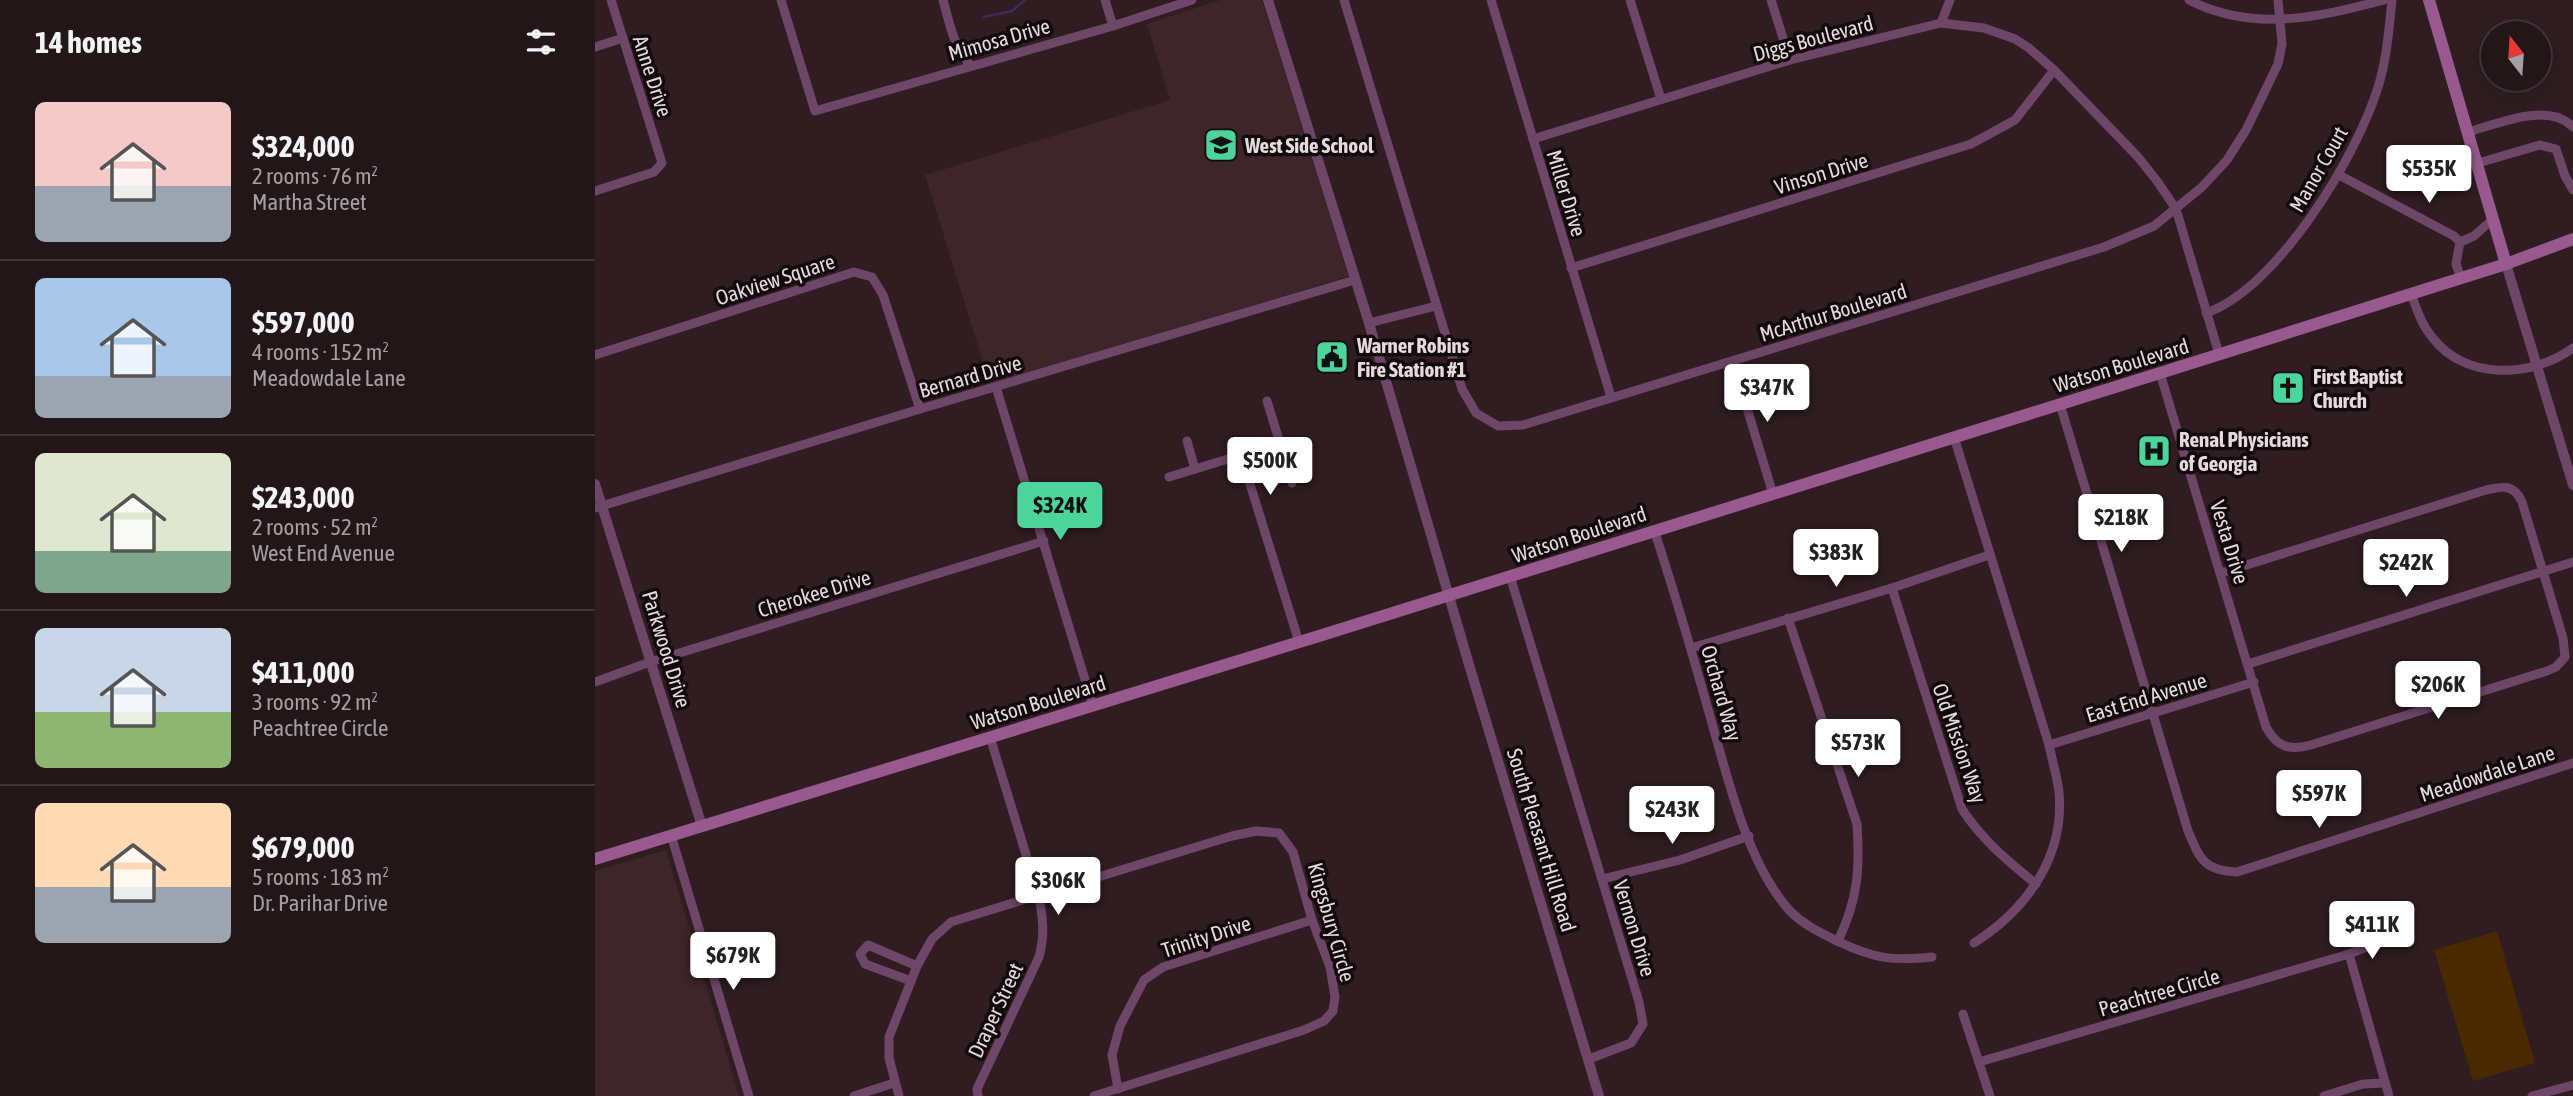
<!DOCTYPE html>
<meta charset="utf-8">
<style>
body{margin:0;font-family:"Asap Condensed",sans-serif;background:#2f2326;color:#f1f3f6;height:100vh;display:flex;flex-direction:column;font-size:26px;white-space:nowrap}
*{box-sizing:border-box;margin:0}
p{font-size:23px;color:#a39fa2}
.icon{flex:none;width:38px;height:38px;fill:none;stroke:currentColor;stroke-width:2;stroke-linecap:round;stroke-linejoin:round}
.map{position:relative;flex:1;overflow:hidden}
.panel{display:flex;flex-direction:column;background:#231619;width:595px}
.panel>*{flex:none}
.needle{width:46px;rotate:343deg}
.fabs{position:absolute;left:1886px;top:21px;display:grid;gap:14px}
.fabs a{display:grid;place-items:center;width:70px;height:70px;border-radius:50%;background:#231619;box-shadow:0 7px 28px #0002,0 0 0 2px #403538;font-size:35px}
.price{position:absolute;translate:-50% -60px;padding:0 16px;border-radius:7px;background:#fff;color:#222;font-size:23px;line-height:46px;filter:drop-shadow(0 2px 4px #0008)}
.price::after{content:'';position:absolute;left:50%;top:42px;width:21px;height:16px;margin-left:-10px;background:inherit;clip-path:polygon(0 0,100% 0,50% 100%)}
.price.on{background:#4bd49b;color:#111}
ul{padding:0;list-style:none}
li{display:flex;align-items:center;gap:21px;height:175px;padding:0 35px}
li+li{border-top:2px solid #403538}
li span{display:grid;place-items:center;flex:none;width:196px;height:140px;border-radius:10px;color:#555}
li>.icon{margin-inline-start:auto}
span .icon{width:84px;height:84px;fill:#fffc;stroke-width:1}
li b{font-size:30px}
h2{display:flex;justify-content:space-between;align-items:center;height:84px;padding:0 35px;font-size:30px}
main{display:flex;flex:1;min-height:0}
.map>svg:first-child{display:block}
.built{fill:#3d252a}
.pitch{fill:#482900}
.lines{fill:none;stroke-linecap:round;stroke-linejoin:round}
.stream{stroke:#412861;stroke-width:2.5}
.minor{stroke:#6e4768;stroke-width:9}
.tertiary{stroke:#6e4768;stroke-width:10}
.secondary{stroke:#985a8e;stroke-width:12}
.labels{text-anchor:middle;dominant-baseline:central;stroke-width:7;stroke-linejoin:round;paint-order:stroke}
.street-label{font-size:21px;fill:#e7dadc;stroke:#120a0c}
.poi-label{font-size:21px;font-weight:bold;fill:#e7dadc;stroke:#120a0c;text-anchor:start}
</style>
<main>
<section class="panel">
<h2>14 homes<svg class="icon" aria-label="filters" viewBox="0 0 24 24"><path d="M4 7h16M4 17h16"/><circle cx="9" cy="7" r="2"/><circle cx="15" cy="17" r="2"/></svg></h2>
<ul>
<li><span style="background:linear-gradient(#f6c9c9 60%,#9aa5b1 0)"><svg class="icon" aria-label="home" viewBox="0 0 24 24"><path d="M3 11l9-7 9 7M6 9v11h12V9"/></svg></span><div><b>$324,000</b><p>2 rooms · 76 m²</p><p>Martha Street</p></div></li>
<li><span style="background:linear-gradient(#a9c7e8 70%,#9aa5b1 0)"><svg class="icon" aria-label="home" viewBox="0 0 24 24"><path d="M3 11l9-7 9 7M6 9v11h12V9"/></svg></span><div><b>$597,000</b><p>4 rooms · 152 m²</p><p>Meadowdale Lane</p></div></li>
<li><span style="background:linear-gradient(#dfe7d0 70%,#7fa58c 0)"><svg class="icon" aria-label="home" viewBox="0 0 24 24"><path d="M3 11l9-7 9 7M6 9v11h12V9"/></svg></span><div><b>$243,000</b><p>2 rooms · 52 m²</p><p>West End Avenue</p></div></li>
<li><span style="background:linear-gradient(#c9d6e8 60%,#8fb573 0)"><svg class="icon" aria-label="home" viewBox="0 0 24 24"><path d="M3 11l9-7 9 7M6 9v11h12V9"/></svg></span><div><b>$411,000</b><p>3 rooms · 92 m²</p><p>Peachtree Circle</p></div></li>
<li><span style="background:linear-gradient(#ffd9b3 60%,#9aa5b1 0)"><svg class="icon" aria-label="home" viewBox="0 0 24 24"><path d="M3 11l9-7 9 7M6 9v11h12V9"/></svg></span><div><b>$679,000</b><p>5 rooms · 183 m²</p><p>Dr. Parihar Drive</p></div></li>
</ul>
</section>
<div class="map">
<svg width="1978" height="1096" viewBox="0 0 1978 1096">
<rect width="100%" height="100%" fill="#2f1d21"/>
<g class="built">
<path d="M625,0h42l87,276 -359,109 -65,-210 245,-75 -23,-76z"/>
<path d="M71,850l73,246h-144v-225z"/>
</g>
<path class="pitch" d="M1902,931l38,132 -62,18 -39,-131z"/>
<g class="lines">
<path class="stream" d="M389,17l28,-6 13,-11"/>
<g class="minor">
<path d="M186,0l34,111 298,-85 79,-26"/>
<path d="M348,0c7,25 10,45 27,65"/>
<path d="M510,0l8,26"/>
<path d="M749,0l118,389 14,24 22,13 25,-1 581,-178 50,-21 48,-39 25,-27 19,-30 32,-66 4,-20 -4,-44"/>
<path d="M896,0l120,397"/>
<path d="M1035,0l31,99"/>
<path d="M1176,0l19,60"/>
<path d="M1594,0c64,33 130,17 195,0"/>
<path d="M1346,23l9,-23"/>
<path d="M0,47l28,-9"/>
<path d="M1873,132c29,-8 81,-31 105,-5"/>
<path d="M938,139l257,-79 151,-37 43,5 31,11 14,9 25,22 84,87 19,24 19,28 43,145"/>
<path d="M1883,163l62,-18 16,4 9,27 8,14"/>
<path d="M1744,175l115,61 6,6 -4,22 5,14"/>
<path d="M0,191l59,-19 8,-9 -51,-163"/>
<path d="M1865,242l14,-6 19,-17"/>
<path d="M976,268l400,-124 44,-24 39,-50"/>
<path d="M1816,294c6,15 10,30 21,43 33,44 100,41 141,11"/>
<path d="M1611,313c72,-25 152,-158 173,-229 8,-27 10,-56 13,-84"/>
<path d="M774,323l67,-17"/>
<path d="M0,355l259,-83 18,5 11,18 37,114"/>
<path d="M1138,362l40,132"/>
<path d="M1565,373l106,354c11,20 23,24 45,18l236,-74 9,-4 9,-10 -2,-19 -41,-136c-8,-18 -19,-16 -36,-12l-265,83"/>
<path d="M401,387l97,319"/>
<path d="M1465,404l128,427c12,28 16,40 49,41l336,-109"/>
<path d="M1359,437l95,308c3,15 8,31 10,47 6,65 -33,118 -85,151"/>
<path d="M592,441l8,28"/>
<path d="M685,443l12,40"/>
<path d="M646,455l39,-12 -13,-42"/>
<path d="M574,477l72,-22 58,187"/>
<path d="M0,508l325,-99 435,-129"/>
<path d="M1059,530c20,60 37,119 54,179 18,62 38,154 82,202 15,15 31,22 49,31 37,17 53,19 93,15"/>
<path d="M915,576l129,426 4,22 -12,19 -42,16"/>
<path d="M1297,588l70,221c20,31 46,52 74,75"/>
<path d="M1193,618l69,206c3,46 1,75 -19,117"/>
<path d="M1096,648l201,-60 97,-33"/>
<path d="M1653,664l325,-102"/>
<path d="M0,682l55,-20 394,-121"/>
<path d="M1454,745l205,-63"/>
<path d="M76,835l78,261"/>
<path d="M1007,879l78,-19 69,-24"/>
<path d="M1754,954l35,-14"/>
<path d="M316,981l-46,-17 -5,-10 8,-9 49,21"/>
<path d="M1368,1014l27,82"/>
<path d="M1384,1062l370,-108 40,142"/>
<path d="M523,1089l-6,-34 8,-29 24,-46 19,-13 149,-47"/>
<path d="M259,1096l40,-13"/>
<path d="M304,1096l-10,-38v-21l28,-71 15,-27 19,-17 281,-86 24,-5 23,2 14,19 19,68 18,47 5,30 -2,14 -9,10 -20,9 -210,66"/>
<path d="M383,1096l-1,-7 62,-132c6,-22 4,-38 0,-60l-49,-160"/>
<path d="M1729,1096l39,-12 21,-1"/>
<path d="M1937,1096l41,-11"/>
</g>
<g class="tertiary">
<path d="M673,0l101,323 101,345 129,428"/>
<path d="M1911,264l67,221"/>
<path d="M0,484l107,342"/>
</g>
<g class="secondary">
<path d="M1834,0l77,264"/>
<path d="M0,859l724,-223 841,-263 346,-109 67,-25"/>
</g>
</g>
<defs>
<symbol id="school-square" viewBox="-11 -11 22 22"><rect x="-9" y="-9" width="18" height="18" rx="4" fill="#4bd49b" stroke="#120a0c"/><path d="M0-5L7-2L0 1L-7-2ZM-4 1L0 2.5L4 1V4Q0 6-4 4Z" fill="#111"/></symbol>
<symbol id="civic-square" viewBox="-11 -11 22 22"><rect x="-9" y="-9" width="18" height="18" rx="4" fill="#4bd49b" stroke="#120a0c"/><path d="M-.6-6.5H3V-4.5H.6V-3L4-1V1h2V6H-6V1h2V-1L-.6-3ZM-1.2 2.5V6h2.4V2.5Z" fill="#111"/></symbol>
<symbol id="church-square" viewBox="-11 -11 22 22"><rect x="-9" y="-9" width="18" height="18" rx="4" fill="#4bd49b" stroke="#120a0c"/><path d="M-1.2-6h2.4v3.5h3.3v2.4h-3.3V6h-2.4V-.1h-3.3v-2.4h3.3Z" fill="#111"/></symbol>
<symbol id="hospital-square" viewBox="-11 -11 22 22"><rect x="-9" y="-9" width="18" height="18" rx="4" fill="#4bd49b" stroke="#120a0c"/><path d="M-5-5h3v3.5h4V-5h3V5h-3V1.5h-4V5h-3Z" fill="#111"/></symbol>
</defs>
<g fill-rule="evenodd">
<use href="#school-square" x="607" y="126" width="38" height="38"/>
<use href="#civic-square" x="718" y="338" width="38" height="38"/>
<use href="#church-square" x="1674" y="369" width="38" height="38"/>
<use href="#hospital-square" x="1540" y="432" width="38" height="38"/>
</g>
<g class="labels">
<g class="street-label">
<text transform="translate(1218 38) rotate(-15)">Diggs Boulevard</text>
<text transform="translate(404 39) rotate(-16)">Mimosa Drive</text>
<text transform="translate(58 76) rotate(72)">Anne Drive</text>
<text transform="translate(1723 169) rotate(-60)">Manor Court</text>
<text transform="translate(1226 173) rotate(-17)">Vinson Drive</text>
<text transform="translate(972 193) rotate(73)">Miller Drive</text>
<text transform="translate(180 279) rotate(-18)">Oakview Square</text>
<text transform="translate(1238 312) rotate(-17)">McArthur Boulevard</text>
<text transform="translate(1526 365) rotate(-17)">Watson Boulevard</text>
<text transform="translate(375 376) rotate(-16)">Bernard Drive</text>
<text transform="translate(984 534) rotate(-18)">Watson Boulevard</text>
<text transform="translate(1635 542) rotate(73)">Vesta Drive</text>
<text transform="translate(219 593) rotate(-17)">Cherokee Drive</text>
<text transform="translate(72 649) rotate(73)">Parkwood Drive</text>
<text transform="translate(1127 693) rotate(74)">Orchard Way</text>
<text transform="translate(1551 697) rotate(-17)">East End Avenue</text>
<text transform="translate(443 702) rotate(-17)">Watson Boulevard</text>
<text transform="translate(1365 743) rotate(71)">Old Mission Way</text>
<text transform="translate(1892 773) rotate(-18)">Meadowdale Lane</text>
<text transform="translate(947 840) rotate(73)">South Pleasant Hill Road</text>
<text transform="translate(737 922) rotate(74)">Kingsbury Circle</text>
<text transform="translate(1040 928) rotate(73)">Vernon Drive</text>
<text transform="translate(611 936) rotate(-18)">Trinity Drive</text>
<text transform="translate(1564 992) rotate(-16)">Peachtree Circle</text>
<text transform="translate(400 1010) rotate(-65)">Draper Street</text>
</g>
<g class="poi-label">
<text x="650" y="145">West Side School</text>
<text x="762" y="345">Warner Robins<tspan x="762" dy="24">Fire Station #1</tspan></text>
<text x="1718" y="376">First Baptist<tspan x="1718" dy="24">Church</tspan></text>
<text x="1584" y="439">Renal Physicians<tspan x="1584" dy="24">of Georgia</tspan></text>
</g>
</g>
</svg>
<div class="fabs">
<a><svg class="needle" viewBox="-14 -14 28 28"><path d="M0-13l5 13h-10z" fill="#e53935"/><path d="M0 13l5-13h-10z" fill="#a39fa2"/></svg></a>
</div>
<b class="price" style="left:1834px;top:205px">$535K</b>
<b class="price" style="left:1172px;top:424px">$347K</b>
<b class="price" style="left:675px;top:497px">$500K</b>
<b class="price on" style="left:465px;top:542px">$324K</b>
<b class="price" style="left:1526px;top:554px">$218K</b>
<b class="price" style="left:1241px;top:589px">$383K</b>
<b class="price" style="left:1811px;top:599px">$242K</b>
<b class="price" style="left:1843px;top:721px">$206K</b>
<b class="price" style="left:1263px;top:779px">$573K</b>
<b class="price" style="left:1724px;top:830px">$597K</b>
<b class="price" style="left:1077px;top:846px">$243K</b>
<b class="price" style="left:463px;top:917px">$306K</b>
<b class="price" style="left:1777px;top:961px">$411K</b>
<b class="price" style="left:138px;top:992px">$679K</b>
</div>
</main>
